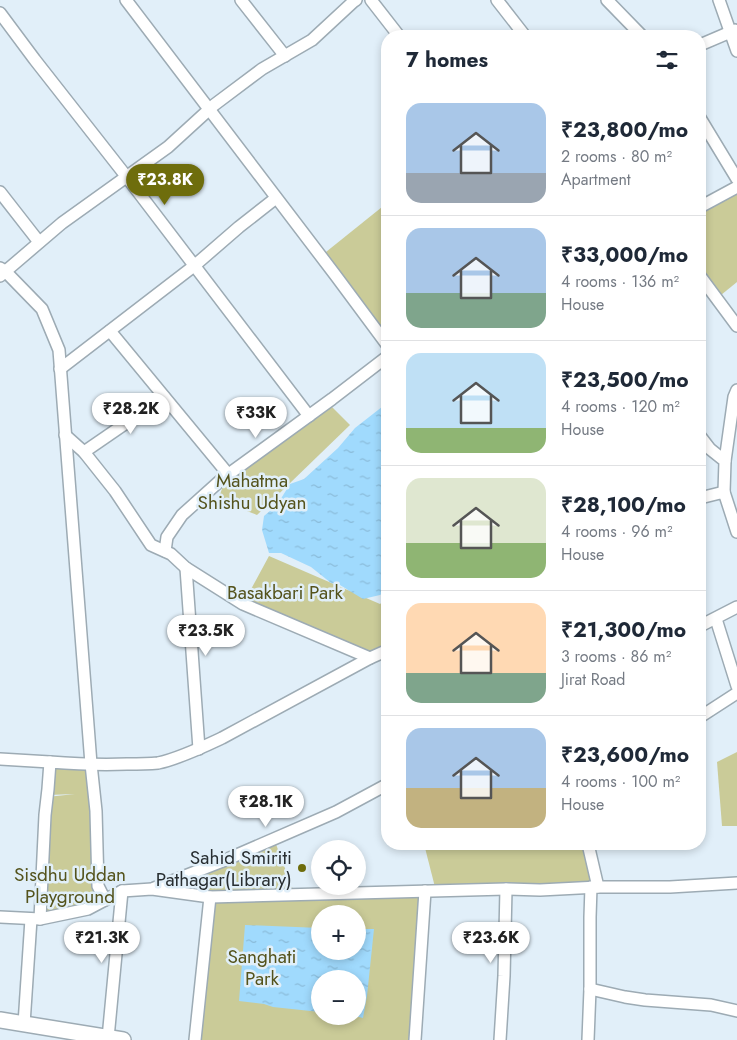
<!DOCTYPE html>
<meta charset="utf-8">
<style>
body{margin:0;font-family:Jost,sans-serif;background:#f6f6f7;color:#1f2937;height:100vh;display:flex;flex-direction:column;font-size:19px;white-space:nowrap}
*{box-sizing:border-box;margin:0}
p{font-size:16px;color:#747a83}
.icon{flex:none;width:28px;height:28px;fill:none;stroke:currentColor;stroke-width:2;stroke-linecap:round;stroke-linejoin:round}
.map{position:relative;flex:1;overflow:hidden}
.panel{position:absolute;left:381px;top:30px;width:325px;height:820px;display:flex;flex-direction:column;background:#fff;border-radius:20px;box-shadow:0 2px 8px #0003}
.panel>*{flex:none}
.buttons{position:absolute;left:311px;top:840px;display:grid;gap:10px}
.buttons a{display:grid;place-items:center;width:55px;height:55px;border-radius:50%;background:#fff;box-shadow:0 2px 8px #0003;font-size:25px}
.price{position:absolute;translate:-50% -42px;padding:0 11px;border-radius:18px;background:#fff;color:#222;font-size:16px;line-height:32px;filter:drop-shadow(0 1px 2px #0008)}
.price::after{content:'';position:absolute;left:50%;top:30px;width:15px;height:11px;margin-left:-8px;background:inherit;clip-path:polygon(0 0,100% 0,50% 100%)}
.price.current{background:#6e6d0c;color:#fff}
ul{padding:0;list-style:none}
li{display:flex;align-items:center;gap:15px;height:125px;padding:0 25px}
li+li{border-top:1px solid #e0e1e3}
li span{display:grid;place-items:center;flex:none;width:140px;height:100px;border-radius:15px;color:#555}
li>.icon{margin-inline-start:auto}
span .icon{width:60px;height:60px;fill:#fffc;stroke-width:1}
li b{font-size:21px}
h2{display:flex;justify-content:space-between;align-items:center;height:60px;padding:0 25px;font-size:21px}
.map>svg:first-child{display:block}
.green{fill:#cacb98;fill-rule:evenodd}
.water{fill:url(#water-ripples)}
.lines{fill:none;stroke-linecap:round;stroke-linejoin:round}
.minor-casing{stroke:#9dabb4;stroke-width:14}
.secondary-casing{stroke:#9dabb4;stroke-width:18}
.minor{stroke:#fff;stroke-width:11}
.secondary{stroke:#fff;stroke-width:15}
.poi-dot{fill:#6e6d0c;stroke:#e1eff9;stroke-width:2}
.labels{text-anchor:middle;dominant-baseline:central;stroke-width:5;stroke-linejoin:round;paint-order:stroke}
.park-label{font-size:19px;fill:#54531c;stroke:#e1eff9}
.poi-label{font-size:19px;fill:#282e31;stroke:#e1eff9;text-anchor:end}
</style>
<div class="map">
<svg width="737" height="1040" viewBox="0 0 737 1040">
<defs>
<pattern id="water-ripples" width="26" height="14" patternUnits="userSpaceOnUse" patternTransform="scale(1.25)"><rect width="26" height="14" fill="#a0dafd"/><path d="M2 4q2-2 4 0t4 0M15 11q2-2 4 0t4 0" fill="none" stroke="#8abbd9"/></pattern>
</defs>
<rect width="100%" height="100%" fill="#e1eff9"/>
<g class="green">
<path d="M737,192v90l-16,13 -21,-28v-54z"/>
<path d="M387,203v144l-66,-91z"/>
<path d="M331,406l19,19 -93,90 -39,-15 5,-14z"/>
<path d="M269,556l111,48 7,-6v52l-17,8 -127,-54z"/>
<path d="M737,752v74h-15l-5,-64z"/>
<path d="M50,762l41,2 14,136 -65,19 7,-122 28,-3 -27,1z"/>
<path d="M274,839l21,56 130,-4 -10,149h-220l15,-142 -58,-9zM320,914h38v37h-38zM320,979h38v37h-38z"/>
<path d="M424,844h166l8,43 -162,4z"/>
</g>
<g class="water">
<path d="M387,403v187l-7,5 -17,4 -23,-14 -9,-2 -20,-16 -30,-14h-12l-7,-23 2,-14 13,-11 13,-21 14,-5 34,-31 17,-20z"/>
<path d="M245,925l75,3v23h38v-22h16l-7,67 -4,22 -8,-2h3v-37h-38v33l-47,-5 -9,-3 -25,-3z"/>
</g>
<g class="lines">
<defs>
<g id="minor">
<path d="M126,0l210,276 52,70"/>
<path d="M241,0l44,56"/>
<path d="M371,0l28,36"/>
<path d="M497,0l28,36"/>
<path d="M607,0l35,36"/>
<path d="M719,0l18,51"/>
<path d="M0,13l35,47 91,116 183,240"/>
<path d="M700,45l35,-15"/>
<path d="M700,118l37,61"/>
<path d="M0,192l39,50"/>
<path d="M700,207l37,-20"/>
<path d="M0,268l5,3 37,38 17,41 32,414 5,47 2,75 7,14"/>
<path d="M0,276l62,-53 106,-76 46,-42 48,-36 50,-29 41,-38 3,-2"/>
<path d="M700,276l37,50"/>
<path d="M110,331l118,143"/>
<path d="M60,369l134,-103 45,-39 37,-29"/>
<path d="M65,435l19,17 31,39 36,54 20,9 15,14 57,36 127,54 18,-8"/>
<path d="M700,436l10,13 15,12 -1,31"/>
<path d="M84,452l80,-55"/>
<path d="M725,461l9,-64 3,-7"/>
<path d="M700,498l24,-6 13,40"/>
<path d="M165,551l2,-14 15,-22 40,-36 110,-80 56,-43"/>
<path d="M186,568l13,181"/>
<path d="M716,619l21,67"/>
<path d="M700,626l37,-19"/>
<path d="M700,717l37,-24"/>
<path d="M0,759l50,3"/>
<path d="M588,844l10,43"/>
<path d="M154,888l69,-27 113,-49 52,-28"/>
<path d="M0,917l40,2 48,-10 34,-18 30,-2 58,8 296,-8 34,1 58,-3h72l67,-4"/>
<path d="M40,919l5,-104 3,-26 2,-27c25,2 51,3 77,2 10,0 20,0 31,-1 20,-4 45,-16 64,-25l148,-80"/>
<path d="M590,989l35,8 20,3 66,5 26,6"/>
<path d="M24,1024l7,-105"/>
<path d="M108,1038l14,-147"/>
<path d="M195,1040l15,-143"/>
<path d="M415,1040l10,-149"/>
<path d="M500,1040l4,-64 2,-87"/>
<path d="M588,1040l2,-51v-72l1,-30"/>
</g>
<path id="secondary" d="M0,1020l123,20"/>
</defs>
<use href="#minor" class="minor-casing"/>
<use href="#secondary" class="secondary-casing"/>
<use href="#minor" class="minor"/>
<use href="#secondary" class="secondary"/>
</g>
<circle class="poi-dot" cx="302" cy="868" r="5"/>
<g class="labels">
<g class="park-label">
<text x="252" y="480">Mahatma<tspan x="252" dy="22">Shishu Udyan</tspan></text>
<text x="285" y="592">Basakbari Park</text>
<text x="70" y="874">Sisdhu Uddan<tspan x="70" dy="22">Playground</tspan></text>
<text x="262" y="956">Sanghati<tspan x="262" dy="22">Park</tspan></text>
</g>
<g class="poi-label">
<text x="292" y="857">Sahid Smiriti<tspan x="292" dy="22">Pathagar(Library)</tspan></text>
</g>
</g>
</svg>
<div class="buttons">
<a><svg class="icon" aria-label="locate" viewBox="0 0 24 24"><circle cx="12" cy="12" r="6"/><path d="M12 2v4M12 18v4M2 12h4M18 12h4"/></svg></a>
<a>+</a>
<a>−</a>
</div>
<b class="price current" style="left:165px;top:206px">₹23.8K</b>
<b class="price" style="left:131px;top:435px">₹28.2K</b>
<b class="price" style="left:256px;top:439px">₹33K</b>
<b class="price" style="left:206px;top:657px">₹23.5K</b>
<b class="price" style="left:266px;top:828px">₹28.1K</b>
<b class="price" style="left:102px;top:964px">₹21.3K</b>
<b class="price" style="left:491px;top:964px">₹23.6K</b>
<section class="panel">
<h2>7 homes<svg class="icon" aria-label="filters" viewBox="0 0 24 24"><path d="M4 7h16M4 17h16"/><circle cx="9" cy="7" r="2"/><circle cx="15" cy="17" r="2"/></svg></h2>
<ul>
<li><span style="background:linear-gradient(#a9c7e8 70%,#9aa5b1 0)"><svg class="icon" aria-label="home" viewBox="0 0 24 24"><path d="M3 11l9-7 9 7M6 9v11h12V9"/></svg></span><div><b>₹23,800/mo</b><p>2 rooms · 80 m²</p><p>Apartment</p></div></li>
<li><span style="background:linear-gradient(#a9c7e8 65%,#7fa58c 0)"><svg class="icon" aria-label="home" viewBox="0 0 24 24"><path d="M3 11l9-7 9 7M6 9v11h12V9"/></svg></span><div><b>₹33,000/mo</b><p>4 rooms · 136 m²</p><p>House</p></div></li>
<li><span style="background:linear-gradient(#bfe0f5 75%,#8fb573 0)"><svg class="icon" aria-label="home" viewBox="0 0 24 24"><path d="M3 11l9-7 9 7M6 9v11h12V9"/></svg></span><div><b>₹23,500/mo</b><p>4 rooms · 120 m²</p><p>House</p></div></li>
<li><span style="background:linear-gradient(#dfe7d0 65%,#8fb573 0)"><svg class="icon" aria-label="home" viewBox="0 0 24 24"><path d="M3 11l9-7 9 7M6 9v11h12V9"/></svg></span><div><b>₹28,100/mo</b><p>4 rooms · 96 m²</p><p>House</p></div></li>
<li><span style="background:linear-gradient(#ffd9b3 70%,#7fa58c 0)"><svg class="icon" aria-label="home" viewBox="0 0 24 24"><path d="M3 11l9-7 9 7M6 9v11h12V9"/></svg></span><div><b>₹21,300/mo</b><p>3 rooms · 86 m²</p><p>Jirat Road</p></div></li>
<li><span style="background:linear-gradient(#a9c7e8 60%,#c2b280 0)"><svg class="icon" aria-label="home" viewBox="0 0 24 24"><path d="M3 11l9-7 9 7M6 9v11h12V9"/></svg></span><div><b>₹23,600/mo</b><p>4 rooms · 100 m²</p><p>House</p></div></li>
</ul>
</section>
</div>
